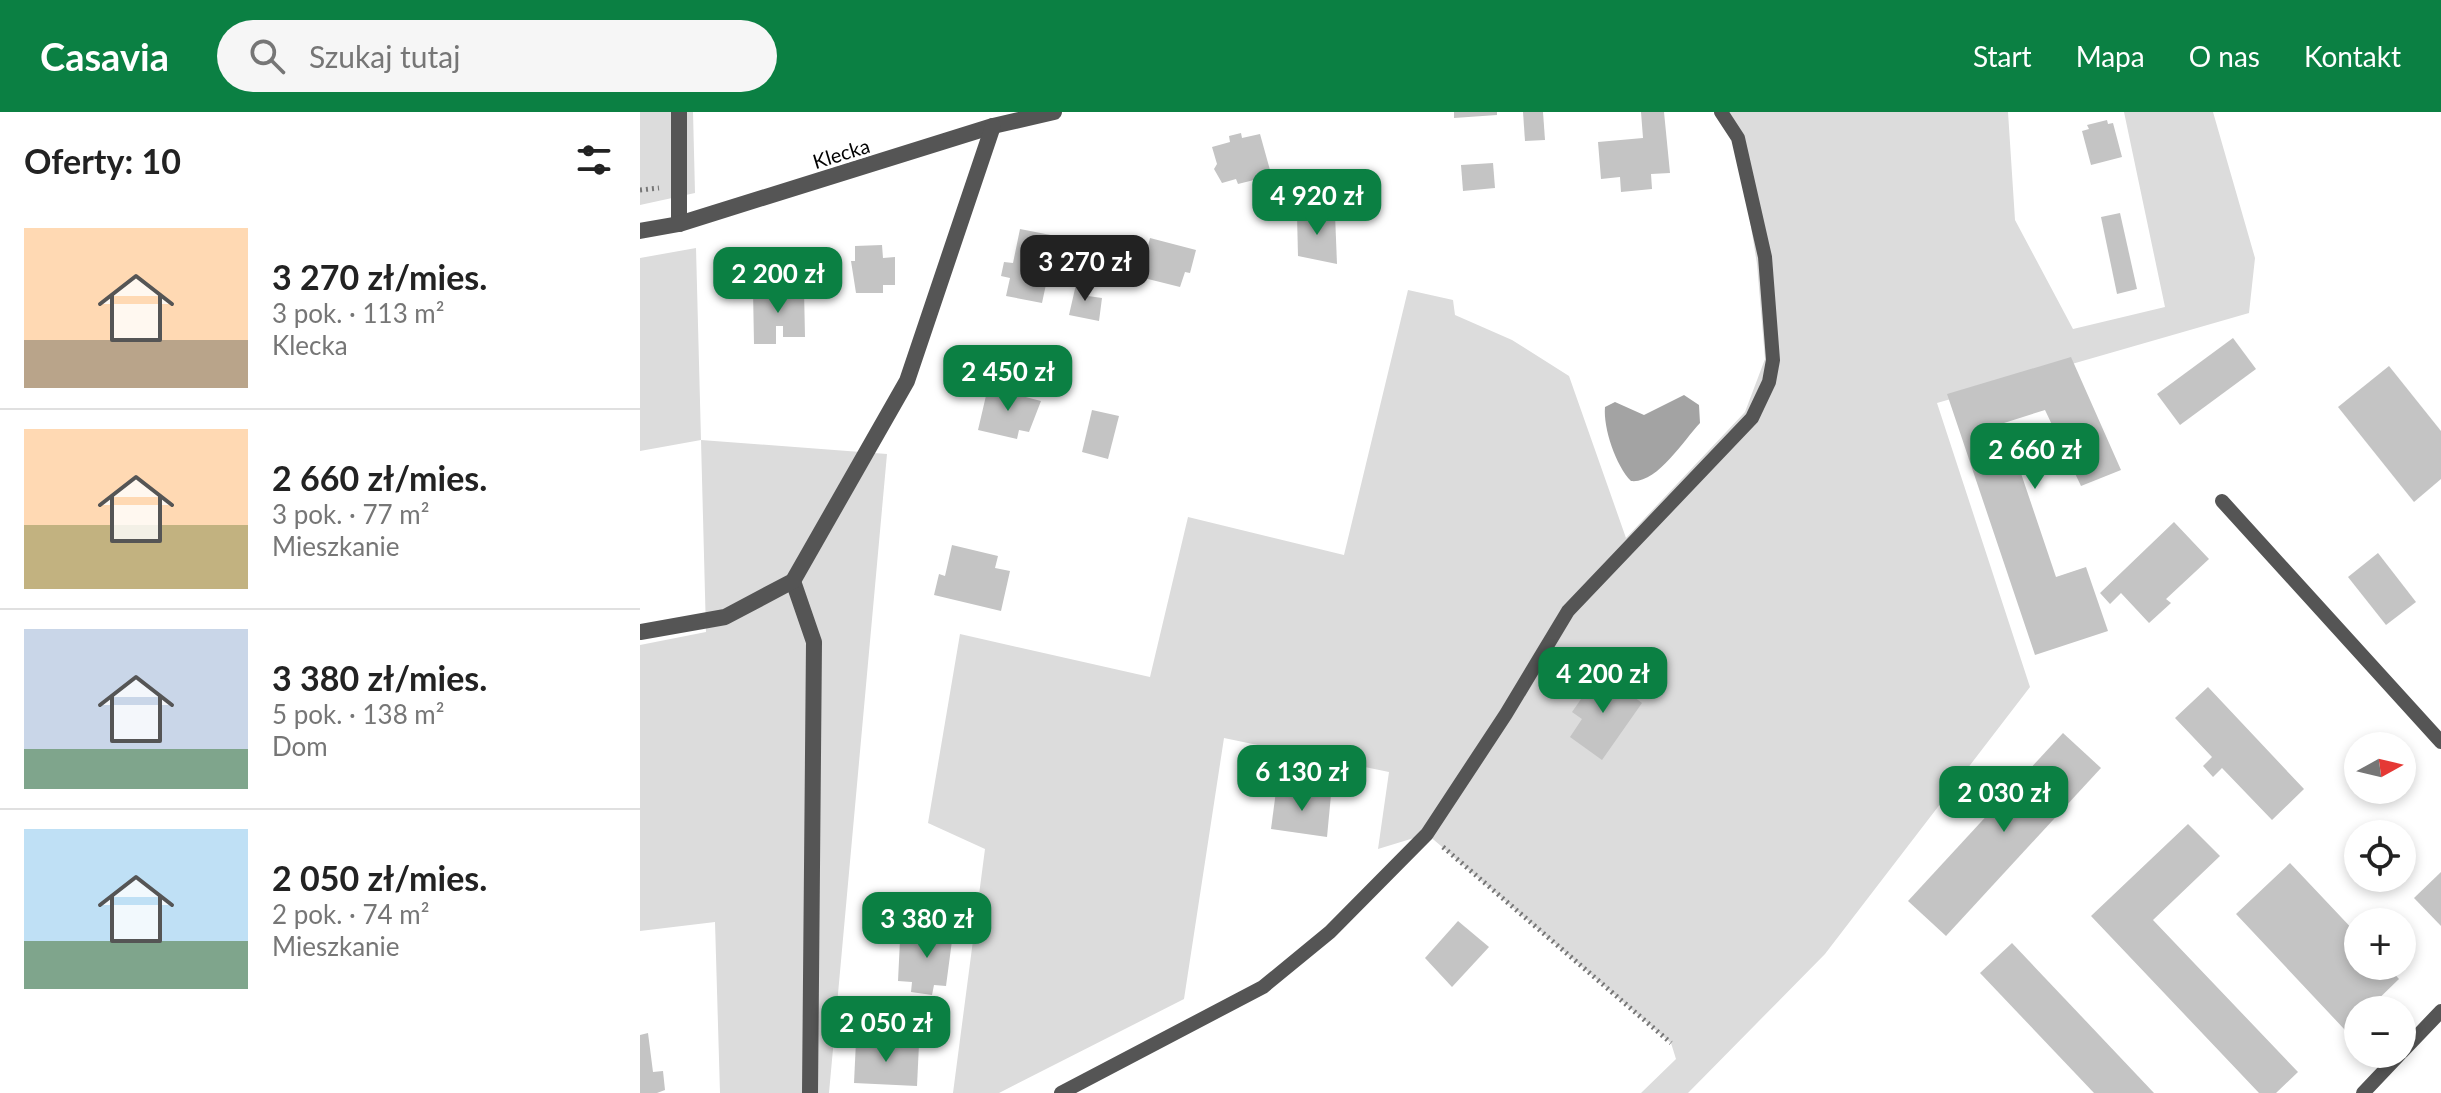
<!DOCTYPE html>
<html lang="pl">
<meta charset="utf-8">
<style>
body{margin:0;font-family:Lato,sans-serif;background:#f6f6f6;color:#222;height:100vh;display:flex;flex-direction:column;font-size:30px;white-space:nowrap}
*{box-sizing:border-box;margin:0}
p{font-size:26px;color:#767676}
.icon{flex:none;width:44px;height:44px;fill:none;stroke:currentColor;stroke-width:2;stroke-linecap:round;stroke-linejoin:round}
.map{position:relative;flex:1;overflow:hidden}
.details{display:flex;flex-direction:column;background:#fff;width:640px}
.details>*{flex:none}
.needle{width:52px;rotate:82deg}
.tools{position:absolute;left:1704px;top:620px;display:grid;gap:16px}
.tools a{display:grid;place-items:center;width:72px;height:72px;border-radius:50%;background:#fff;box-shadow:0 4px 12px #0003;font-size:40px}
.price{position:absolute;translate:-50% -68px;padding:0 18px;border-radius:16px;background:#0b8043;color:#fff;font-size:26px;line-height:52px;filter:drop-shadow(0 2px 4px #0008)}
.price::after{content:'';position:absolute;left:50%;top:48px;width:24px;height:18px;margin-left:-12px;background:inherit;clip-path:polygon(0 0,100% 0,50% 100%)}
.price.current{background:#222;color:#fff}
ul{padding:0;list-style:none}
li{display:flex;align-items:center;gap:24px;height:200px;padding:0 24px}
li+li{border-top:2px solid #e0e0e0}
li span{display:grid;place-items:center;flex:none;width:224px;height:160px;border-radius:0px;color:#555}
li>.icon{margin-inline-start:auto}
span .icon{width:96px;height:96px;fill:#fffc;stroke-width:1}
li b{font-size:34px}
h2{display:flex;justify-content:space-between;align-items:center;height:96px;padding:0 24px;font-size:34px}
header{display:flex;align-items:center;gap:48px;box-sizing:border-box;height:112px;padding:0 40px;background:#0b8043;color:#fff}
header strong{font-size:38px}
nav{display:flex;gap:44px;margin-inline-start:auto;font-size:28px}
.search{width:560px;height:72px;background:#f6f6f6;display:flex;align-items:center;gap:20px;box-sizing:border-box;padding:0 28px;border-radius:44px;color:#767676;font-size:30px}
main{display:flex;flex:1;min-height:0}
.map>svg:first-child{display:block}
.green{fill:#dcdcdc}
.water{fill:#a3a3a3}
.building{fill:#c4c4c4}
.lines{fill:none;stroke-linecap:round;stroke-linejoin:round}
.path{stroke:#777;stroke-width:5;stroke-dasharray:2 4;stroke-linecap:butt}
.lane{stroke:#555;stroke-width:14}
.street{stroke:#555;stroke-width:16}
.labels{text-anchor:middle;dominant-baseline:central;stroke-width:6;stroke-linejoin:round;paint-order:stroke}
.street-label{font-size:20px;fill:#000;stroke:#fff}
</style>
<header>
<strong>Casavia</strong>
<div class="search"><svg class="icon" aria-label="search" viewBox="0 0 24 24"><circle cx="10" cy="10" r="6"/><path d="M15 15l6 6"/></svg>Szukaj tutaj</div>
<nav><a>Start</a><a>Mapa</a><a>O nas</a><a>Kontakt</a></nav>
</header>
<main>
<section class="details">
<h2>Oferty: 10<svg class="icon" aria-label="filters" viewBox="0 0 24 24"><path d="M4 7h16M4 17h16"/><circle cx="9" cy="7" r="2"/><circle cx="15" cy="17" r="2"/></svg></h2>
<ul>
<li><span style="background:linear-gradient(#ffd9b3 70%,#b9a48a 0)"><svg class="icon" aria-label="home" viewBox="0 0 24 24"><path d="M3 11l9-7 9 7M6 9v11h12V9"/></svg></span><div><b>3 270 zł/mies.</b><p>3 pok. · 113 m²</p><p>Klecka</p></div></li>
<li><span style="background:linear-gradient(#ffd9b3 60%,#c2b280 0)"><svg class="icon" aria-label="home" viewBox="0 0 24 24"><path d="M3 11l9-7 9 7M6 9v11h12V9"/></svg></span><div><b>2 660 zł/mies.</b><p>3 pok. · 77 m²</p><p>Mieszkanie</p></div></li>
<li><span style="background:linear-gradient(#c9d6e8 75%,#7fa58c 0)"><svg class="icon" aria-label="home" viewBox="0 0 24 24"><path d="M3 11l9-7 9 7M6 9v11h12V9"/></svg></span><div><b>3 380 zł/mies.</b><p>5 pok. · 138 m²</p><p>Dom</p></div></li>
<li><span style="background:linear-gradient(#bfe0f5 70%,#7fa58c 0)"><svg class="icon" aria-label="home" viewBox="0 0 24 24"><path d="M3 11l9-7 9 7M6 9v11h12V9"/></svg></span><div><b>2 050 zł/mies.</b><p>2 pok. · 74 m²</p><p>Mieszkanie</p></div></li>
</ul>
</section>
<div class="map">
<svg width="1801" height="981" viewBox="0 0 1801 981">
<rect width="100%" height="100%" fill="#fff"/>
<g class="green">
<path d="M0,0h53l2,81 -55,12z"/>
<path d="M1074,0h294l7,108 58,109 92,-22 -41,-195h89l42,146 -6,55 -312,90 93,284 -205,267 -137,139h-47l35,-34 -5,-16 -244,-209 -49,15 11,-77 -165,-34 -40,261 -185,94h-46l32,-244 -57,-26 32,-189 190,43 38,-160 156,38 64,-265 45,10 2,15 57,25 57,36 57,162 119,-126 20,-53 -8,-95 -10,-62 -14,-61z"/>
<path d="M56,136l5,192 186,14 -58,639h-109l-5,-171 -75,9v-286l66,-13 -5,-192 -61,11v-193z"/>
</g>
<path class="water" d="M1044,283l15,10 1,18c-17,18 -43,61 -69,58 -15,-15 -28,-53 -26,-74l10,-5 29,13z"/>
<g class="building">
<path d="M814,0h43v3l-43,3z"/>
<path d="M883,0h20l2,28 -20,1z"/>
<path d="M1001,0h23l6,61 -19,1 1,15 -31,3 -1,-15 -19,2 -3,-37 45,-4z"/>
<path d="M1467,8l1,4 5,-1 9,34 -31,8 -9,-34 7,-2 -2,-4z"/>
<path d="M601,21l1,5 18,-4 10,36 -14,4 2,5 -20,5 -2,-5 -14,4 -8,-14 3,-5 -5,-17 18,-5 -1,-6z"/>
<path d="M853,51l2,25 -32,3 -2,-26z"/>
<path d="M1480,101l17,76 -20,5 -16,-77z"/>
<path d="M695,102l2,50 -39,-8 -1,-41z"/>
<path d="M380,117l46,9 -5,25 -10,-2 -9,42 -36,-7 4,-18 -9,-2 3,-14 9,1z"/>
<path d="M510,126l46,12 -6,23 -5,-1 -5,15 -40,-10z"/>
<path d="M242,133l1,13 12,-1v28h-12v8h-27l-5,-32h4v-15z"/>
<path d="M437,168l13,3 -2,13 14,2 -3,23 -30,-6z"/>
<path d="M164,177l1,48h-22v-11h-7v18h-22l-1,-54h16v6h14l-1,-6z"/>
<path d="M1593,226l23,31 -76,56 -23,-31z"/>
<path d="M1431,245l50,113 -40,16 -36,-76 -41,13 52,154 30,-10 22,64 -73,24 -88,-261z"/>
<path d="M1749,254l52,65v48l-27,23 -76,-95z"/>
<path d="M348,275l53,14 -12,31 -10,-2 -2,9 -39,-9z"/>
<path d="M452,298l27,6 -11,43 -26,-7z"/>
<path d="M1534,410l35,37 -43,40 5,4 -22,20 -28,-30 -11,11 -10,-11z"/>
<path d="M312,433l46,11 -3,12 15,3 -9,40 -67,-16 5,-21 6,2z"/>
<path d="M1738,441l38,49 -30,23 -38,-48z"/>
<path d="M960,560l42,31 -40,57 -32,-23 12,-18 -10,-7z"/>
<path d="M1568,575l96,102 -32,31 -50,-52 -9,9 -10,-11 9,-9 -37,-39z"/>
<path d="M1423,621l38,35 -155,168 -38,-35z"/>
<path d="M636,679l55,4 -4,42 -56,-8z"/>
<path d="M1548,712l32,32 -67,64 145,152 -22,21h-17l-168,-177z"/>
<path d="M1650,751l68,72v31h29l12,13 -32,31h-9v8l-13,12 -109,-116z"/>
<path d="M1801,760v54l-27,-28z"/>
<path d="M299,804l16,2 -9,68 -12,-1 -2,10 -21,-3 1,-10 -14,-1 2,-41 35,4z"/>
<path d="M818,809l31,26 -37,40 -27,-29z"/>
<path d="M1372,831l142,150h-60l-114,-120z"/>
<path d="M8,921l5,39 10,-1 2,19 -8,3h-17v-58z"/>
<path d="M216,929l63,3 -2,42 -63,-3z"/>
</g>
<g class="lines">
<g class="path">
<path d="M0,78l19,-2"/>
<path d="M803,735l228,196"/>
</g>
<g class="lane">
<path d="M1582,389l219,241"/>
<path d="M1762,940l39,-41"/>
<path d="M421,981l202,-106 67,-55 97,-98 79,-120 62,-103 184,-193 17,-36 4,-22 -8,-103 -27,-119 -17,-26"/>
<path d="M1723,981l37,-39"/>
</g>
<g class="street">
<path d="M39,112v-112"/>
<path d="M0,119l39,-7 314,-98 61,-14"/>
<path d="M153,469l21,61 -4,451"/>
<path d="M0,520l85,-15 68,-36 114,-200 86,-255"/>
</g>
</g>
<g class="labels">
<g class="street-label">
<text transform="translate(201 41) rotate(-17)">Klecka</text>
</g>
</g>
</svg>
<div class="tools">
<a><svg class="needle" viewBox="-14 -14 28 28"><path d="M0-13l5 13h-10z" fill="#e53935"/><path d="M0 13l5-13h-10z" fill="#767676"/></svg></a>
<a><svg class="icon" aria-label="locate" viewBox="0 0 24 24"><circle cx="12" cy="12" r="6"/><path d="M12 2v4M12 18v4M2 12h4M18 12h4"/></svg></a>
<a>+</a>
<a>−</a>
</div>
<b class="price" style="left:677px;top:125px">4 920 zł</b>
<b class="price current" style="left:445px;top:191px">3 270 zł</b>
<b class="price" style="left:138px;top:203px">2 200 zł</b>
<b class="price" style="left:368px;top:301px">2 450 zł</b>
<b class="price" style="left:1395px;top:379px">2 660 zł</b>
<b class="price" style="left:963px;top:603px">4 200 zł</b>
<b class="price" style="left:662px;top:701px">6 130 zł</b>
<b class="price" style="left:1364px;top:722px">2 030 zł</b>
<b class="price" style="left:287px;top:848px">3 380 zł</b>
<b class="price" style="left:246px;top:952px">2 050 zł</b>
</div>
</main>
